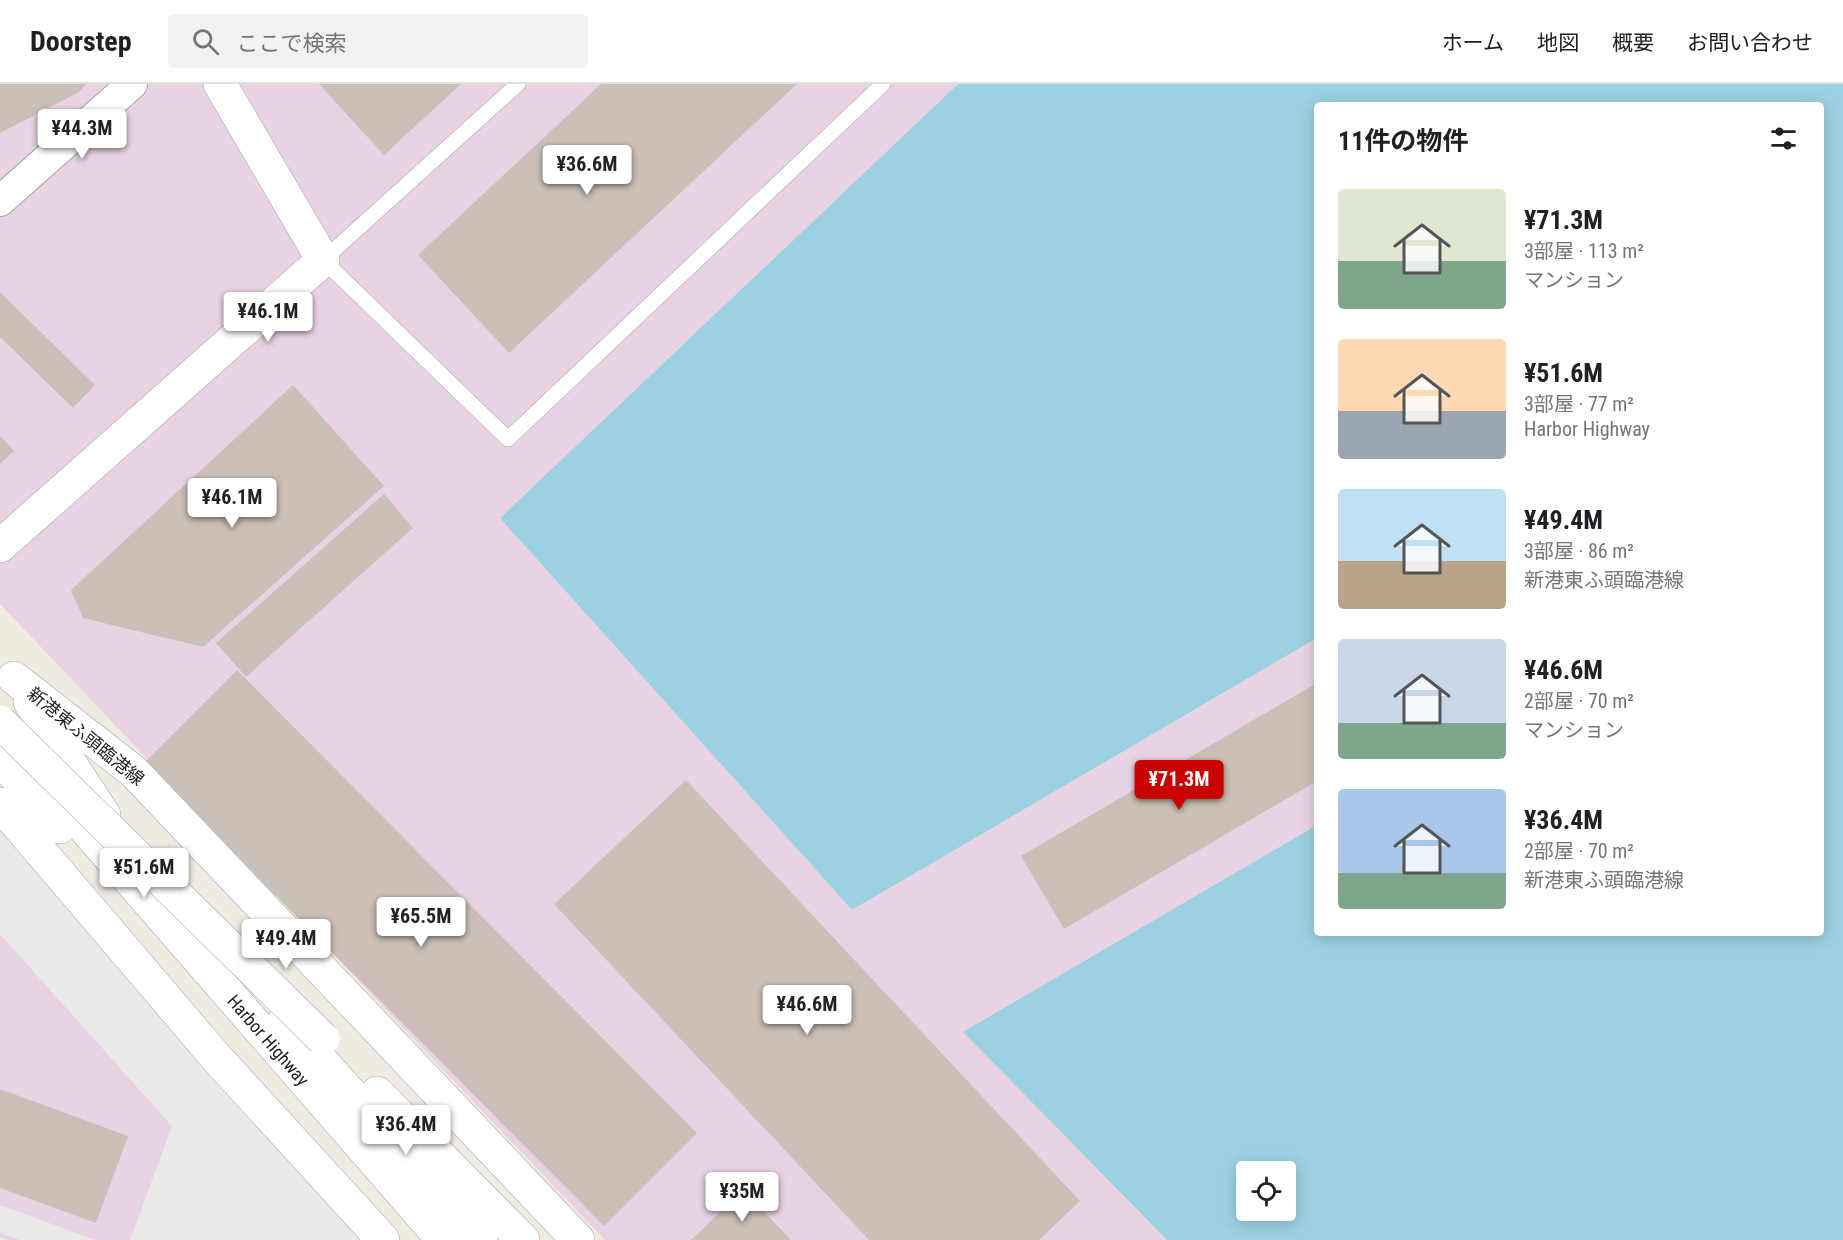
<!DOCTYPE html>
<html lang="ja">
<meta charset="utf-8">
<style>
body{margin:0;font-family:"Roboto Condensed","Noto Sans JP",sans-serif;background:#f2f2f2;color:#202124;height:100vh;display:flex;flex-direction:column;font-size:22px;white-space:nowrap}
*{box-sizing:border-box;margin:0}
p{font-size:20px;color:#757577}
.icon{flex:none;width:33px;height:33px;fill:none;stroke:currentColor;stroke-width:2;stroke-linecap:round;stroke-linejoin:round}
.map{position:relative;flex:1;overflow:hidden}
.details{position:absolute;left:1314px;top:18px;width:510px;height:834px;display:flex;flex-direction:column;background:#fff;border-radius:6px;box-shadow:0 3px 15px #0003}
.details>*{flex:none}
.fabs{position:absolute;left:1236px;top:1077px;display:grid;gap:12px}
.fabs a{display:grid;place-items:center;width:60px;height:60px;border-radius:6px;background:#fff;box-shadow:0 3px 15px #0003;font-size:30px}
.price{position:absolute;translate:-50% -51px;padding:0 14px;border-radius:6px;background:#fff;color:#222;font-size:20px;line-height:39px;filter:drop-shadow(0 2px 3px #0008)}
.price::after{content:'';position:absolute;left:50%;top:36px;width:18px;height:14px;margin-left:-9px;background:inherit;clip-path:polygon(0 0,100% 0,50% 100%)}
.price.active{background:#c90200;color:#fff}
ul{padding:0;list-style:none}
li{display:flex;align-items:center;gap:18px;height:150px;padding:0 24px}
li span{display:grid;place-items:center;flex:none;width:168px;height:120px;border-radius:6px;color:#555}
li>.icon{margin-inline-start:auto}
span .icon{width:72px;height:72px;fill:#fffc;stroke-width:1}
li b{font-size:26px}
h2{display:flex;justify-content:space-between;align-items:center;height:72px;padding:0 24px;font-size:26px}
header{display:flex;align-items:center;gap:36px;box-sizing:border-box;height:84px;padding:0 30px;background:#fff;border-bottom:2px solid #e0e0e0}
header strong{font-size:28px}
nav{display:flex;gap:33px;margin-inline-start:auto;font-size:21px}
.search{width:420px;height:54px;background:#f2f2f2;display:flex;align-items:center;gap:15px;box-sizing:border-box;padding:0 21px;border-radius:6px;color:#757577;font-size:22px}
.map>svg:first-child{display:block}
.industrial{fill:#e9d2e4}
.parking{fill:#e9e9e9}
.water{fill:#9cd1e2;fill-rule:evenodd}
.building{fill:#cbc0b7}
.lines{fill:none;stroke-linecap:round;stroke-linejoin:round}
.service-casing{stroke:#a4a4a4;stroke-width:16}
.minor-casing{stroke:#a4a4a4;stroke-width:32}
.tertiary-casing{stroke:#a4a4a4;stroke-width:34}
.service{stroke:#fff;stroke-width:15}
.minor{stroke:#fff;stroke-width:30}
.tertiary{stroke:#fff;stroke-width:33}
.tertiary-bridge-casing{stroke:#a4a4a4;stroke-width:34;stroke-linecap:butt}
.tertiary-bridge{stroke:#fff;stroke-width:33}
.labels{text-anchor:middle;dominant-baseline:central;stroke-width:4.5;stroke-linejoin:round;paint-order:stroke}
.street-label{font-size:18px;fill:#1d1d1d;stroke:#fff}
</style>
<header>
<strong>Doorstep</strong>
<div class="search"><svg class="icon" aria-label="search" viewBox="0 0 24 24"><circle cx="10" cy="10" r="6"/><path d="M15 15l6 6"/></svg>ここで検索</div>
<nav><a>ホーム</a><a>地図</a><a>概要</a><a>お問い合わせ</a></nav>
</header>
<div class="map">
<svg width="1843" height="1156" viewBox="0 0 1843 1156">
<rect width="100%" height="100%" fill="#efebe1"/>
<g class="industrial">
<path d="M0,0h958l-458,434 352,392 465,-272v187l-353,207 203,208h-562l-605,-636z"/>
<path d="M0,737l377,419h-368l-9,-3z"/>
</g>
<g class="parking">
<path d="M0,744l368,412h-238l42,-114 -172,-192z"/>
<path d="M0,1121l95,35h-75l-20,-7z"/>
</g>
<path class="water" d="M958,0h885v1156h-676l-204,-208 354,-207v108h504v-828h-504v533l-465,272 -352,-392zM1246,1088h40v38h-40z"/>
<g class="building">
<path d="M0,0h86l-7,8 -79,41z"/>
<path d="M319,0h142l-77,71z"/>
<path d="M601,0h196l-288,269 -91,-98z"/>
<path d="M0,208l95,93 -22,23 -73,-71z"/>
<path d="M293,301l91,101 -181,161 -120,-29 -12,-28z"/>
<path d="M0,352l14,15 -14,13z"/>
<path d="M384,410l29,34 -167,149 -30,-34z"/>
<path d="M237,586l460,463 -93,93 -460,-463z"/>
<path d="M1317,599v98l-253,148 -43,-73z"/>
<path d="M686,696l394,421 -41,39h-170l-315,-336z"/>
<path d="M0,1005l128,47 -32,87 -96,-35z"/>
<path d="M743,1106l48,50h-100z"/>
</g>
<g class="lines">
<defs>
<path id="service" d="M518,0l-195,176 185,179 375,-355"/>
<path id="minor" d="M0,117l132,-117"/>
<g id="tertiary">
<path d="M0,462l323,-286 -103,-176"/>
<path d="M14,594l120,94 444,468"/>
<path d="M30,618l74,113"/>
<path d="M0,674l60,69"/>
<path id="s1" d="M54,709l389,447"/>
<path d="M0,720l215,252 168,184"/>
<path d="M285,936l196,220"/>
<path d="M377,1009l146,147"/>
</g>
</defs>
<use href="#service" class="service-casing"/>
<use href="#minor" class="minor-casing"/>
<use href="#tertiary" class="tertiary-casing"/>
<use href="#service" class="service"/>
<use href="#minor" class="minor"/>
<use href="#tertiary" class="tertiary"/>
<defs>
<path id="tertiary-bridge" d="M0,638l323,317"/>
</defs>
<use href="#tertiary-bridge" class="tertiary-bridge-casing"/>
<use href="#tertiary-bridge" class="tertiary-bridge"/>
</g>
<g class="labels">
<g class="street-label">
<text transform="translate(86 652) rotate(39)">新港東ふ頭臨港線</text>
<text stroke="none"><textPath href="#s1" startOffset="327">Harbor Highway</textPath></text>
</g>
</g>
</svg>
<div class="fabs">
<a><svg class="icon" aria-label="locate" viewBox="0 0 24 24"><circle cx="12" cy="12" r="6"/><path d="M12 2v4M12 18v4M2 12h4M18 12h4"/></svg></a>
</div>
<b class="price" style="left:82px;top:76px">¥44.3M</b>
<b class="price" style="left:587px;top:112px">¥36.6M</b>
<b class="price" style="left:268px;top:259px">¥46.1M</b>
<b class="price" style="left:232px;top:445px">¥46.1M</b>
<b class="price active" style="left:1179px;top:727px">¥71.3M</b>
<b class="price" style="left:144px;top:815px">¥51.6M</b>
<b class="price" style="left:421px;top:864px">¥65.5M</b>
<b class="price" style="left:286px;top:886px">¥49.4M</b>
<b class="price" style="left:807px;top:952px">¥46.6M</b>
<b class="price" style="left:406px;top:1072px">¥36.4M</b>
<b class="price" style="left:742px;top:1139px">¥35M</b>
<section class="details">
<h2>11件の物件<svg class="icon" aria-label="filters" viewBox="0 0 24 24"><path d="M4 7h16M4 17h16"/><circle cx="9" cy="7" r="2"/><circle cx="15" cy="17" r="2"/></svg></h2>
<ul>
<li><span style="background:linear-gradient(#dfe7d0 60%,#7fa58c 0)"><svg class="icon" aria-label="home" viewBox="0 0 24 24"><path d="M3 11l9-7 9 7M6 9v11h12V9"/></svg></span><div><b>¥71.3M</b><p>3部屋 · 113 m²</p><p>マンション</p></div></li>
<li><span style="background:linear-gradient(#ffd9b3 60%,#9aa5b1 0)"><svg class="icon" aria-label="home" viewBox="0 0 24 24"><path d="M3 11l9-7 9 7M6 9v11h12V9"/></svg></span><div><b>¥51.6M</b><p>3部屋 · 77 m²</p><p>Harbor Highway</p></div></li>
<li><span style="background:linear-gradient(#bfe0f5 60%,#b9a48a 0)"><svg class="icon" aria-label="home" viewBox="0 0 24 24"><path d="M3 11l9-7 9 7M6 9v11h12V9"/></svg></span><div><b>¥49.4M</b><p>3部屋 · 86 m²</p><p>新港東ふ頭臨港線</p></div></li>
<li><span style="background:linear-gradient(#c9d6e8 70%,#7fa58c 0)"><svg class="icon" aria-label="home" viewBox="0 0 24 24"><path d="M3 11l9-7 9 7M6 9v11h12V9"/></svg></span><div><b>¥46.6M</b><p>2部屋 · 70 m²</p><p>マンション</p></div></li>
<li><span style="background:linear-gradient(#a9c7e8 70%,#7fa58c 0)"><svg class="icon" aria-label="home" viewBox="0 0 24 24"><path d="M3 11l9-7 9 7M6 9v11h12V9"/></svg></span><div><b>¥36.4M</b><p>2部屋 · 70 m²</p><p>新港東ふ頭臨港線</p></div></li>
</ul>
</section>
</div>
